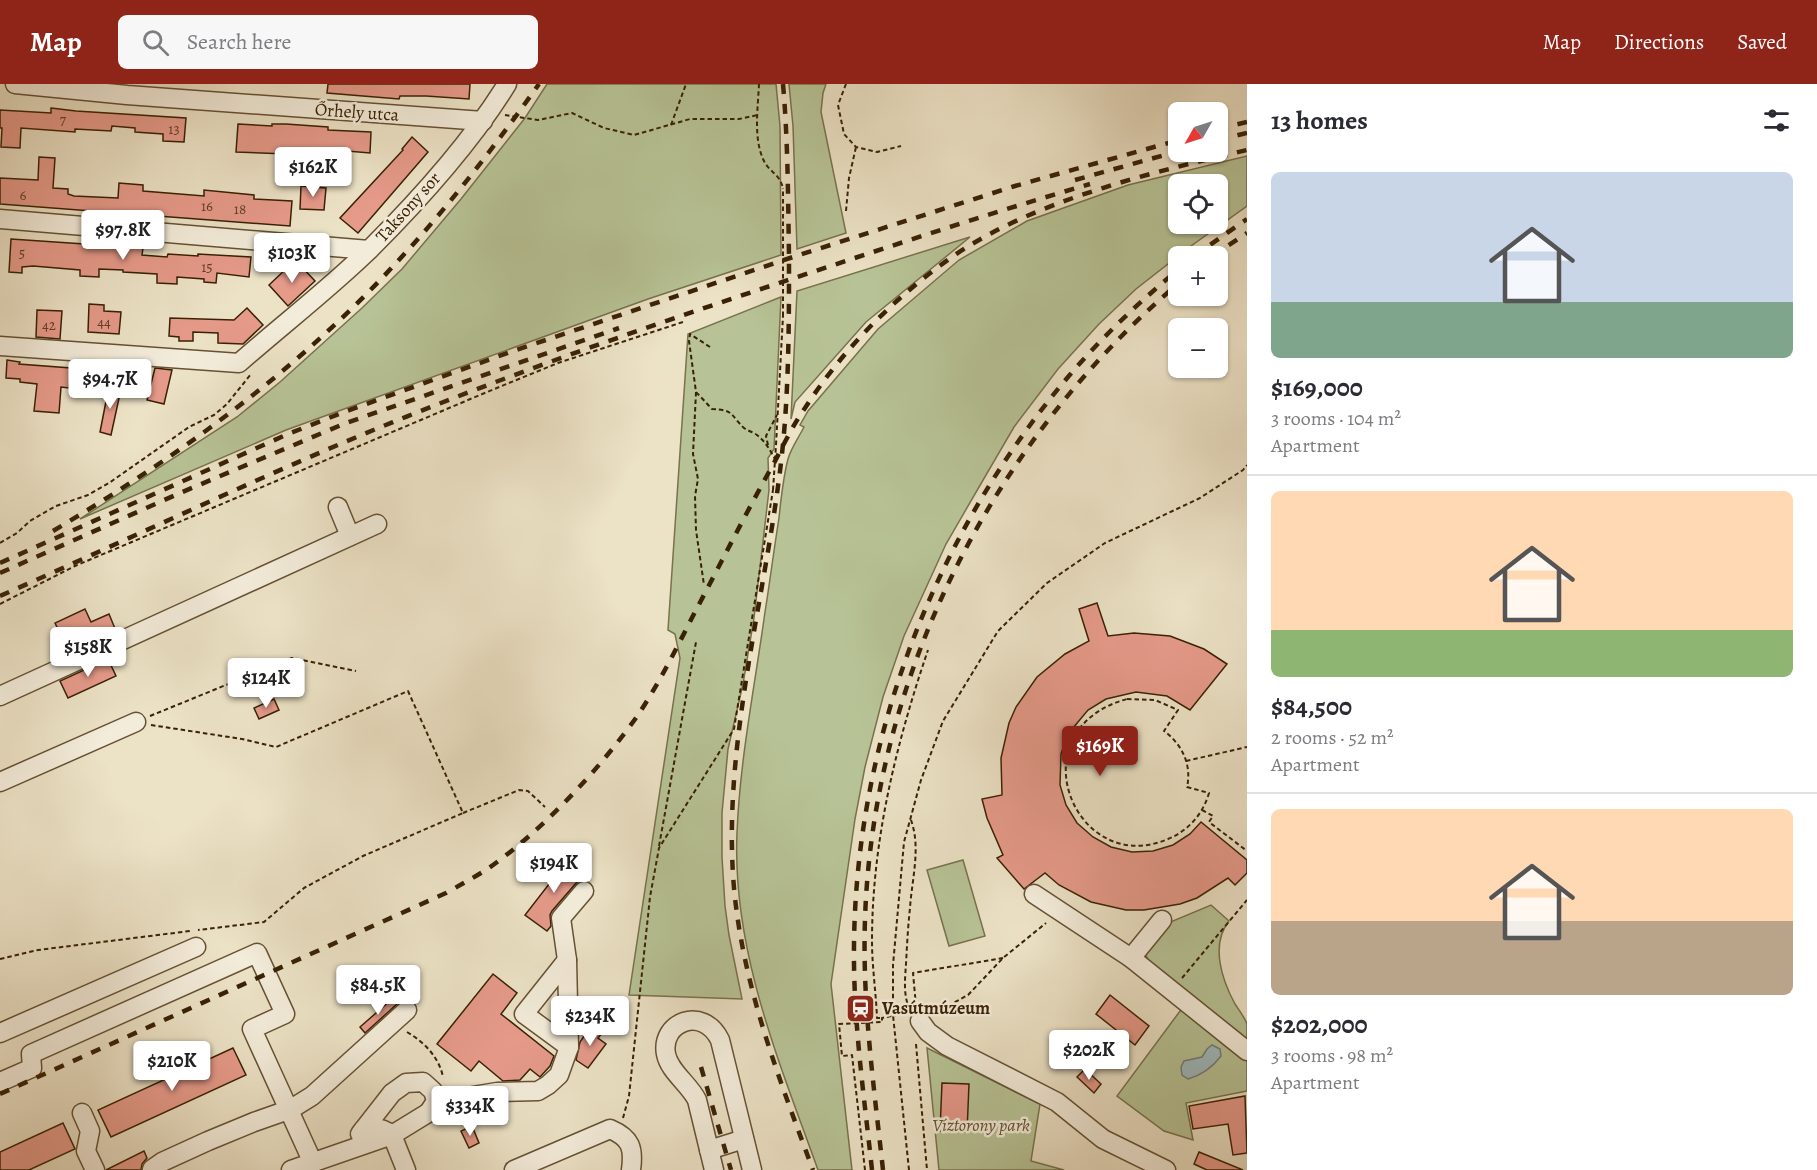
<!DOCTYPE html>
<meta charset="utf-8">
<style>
body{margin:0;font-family:Alegreya,serif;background:#f7f7f7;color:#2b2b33;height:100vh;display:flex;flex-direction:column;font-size:22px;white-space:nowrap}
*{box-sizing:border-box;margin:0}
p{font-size:20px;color:#7c7c81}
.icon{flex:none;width:33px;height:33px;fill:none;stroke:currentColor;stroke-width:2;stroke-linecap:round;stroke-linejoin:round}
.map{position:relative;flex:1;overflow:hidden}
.side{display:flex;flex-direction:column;background:#fff;width:570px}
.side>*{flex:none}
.needle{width:39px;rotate:231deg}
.controls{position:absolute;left:1168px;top:18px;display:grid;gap:12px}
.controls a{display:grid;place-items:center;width:60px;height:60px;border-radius:9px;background:#fff;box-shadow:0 2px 4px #0004;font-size:30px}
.price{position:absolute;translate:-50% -51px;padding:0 14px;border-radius:6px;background:#fff;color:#222;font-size:20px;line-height:39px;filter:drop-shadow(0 2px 3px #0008)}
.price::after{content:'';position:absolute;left:50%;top:36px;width:18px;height:14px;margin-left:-9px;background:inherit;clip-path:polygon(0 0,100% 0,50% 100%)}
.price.active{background:#8f2418;color:#fff}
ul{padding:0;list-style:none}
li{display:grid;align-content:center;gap:12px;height:318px;padding:0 24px}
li+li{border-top:2px solid #e1e1e2}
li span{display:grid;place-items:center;height:186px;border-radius:9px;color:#555}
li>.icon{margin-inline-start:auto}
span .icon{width:108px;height:108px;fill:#fffc;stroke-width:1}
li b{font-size:26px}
h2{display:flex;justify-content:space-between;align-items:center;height:72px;padding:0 24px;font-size:26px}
header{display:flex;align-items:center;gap:36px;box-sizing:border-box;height:84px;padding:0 30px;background:#8f2418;color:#fff}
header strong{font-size:28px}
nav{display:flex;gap:33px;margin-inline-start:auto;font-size:21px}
.search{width:420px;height:54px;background:#f7f7f7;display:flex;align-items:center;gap:15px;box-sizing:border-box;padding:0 21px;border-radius:9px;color:#7c7c81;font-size:22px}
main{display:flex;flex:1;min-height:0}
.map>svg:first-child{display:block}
.green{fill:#b7c396;stroke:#78724d;stroke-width:1.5;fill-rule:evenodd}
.water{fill:#9ebbc0;stroke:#767d75;stroke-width:1.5}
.building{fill:#e69a8a;stroke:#392104;stroke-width:1.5}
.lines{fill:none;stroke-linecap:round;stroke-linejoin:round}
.minor-casing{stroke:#665134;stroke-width:21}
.path{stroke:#392104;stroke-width:2;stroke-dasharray:4.5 3;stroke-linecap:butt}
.minor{stroke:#f3ecda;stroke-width:18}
.rail{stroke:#392104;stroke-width:4.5;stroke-dasharray:10 10;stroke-linecap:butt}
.path-bridge{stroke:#392104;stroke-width:2;stroke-dasharray:4.5 3;stroke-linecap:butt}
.labels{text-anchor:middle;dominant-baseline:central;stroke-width:5;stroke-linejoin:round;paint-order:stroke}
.number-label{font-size:15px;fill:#643f26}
.street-label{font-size:18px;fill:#392104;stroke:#f3ecda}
.poi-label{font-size:18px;font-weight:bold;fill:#392104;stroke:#f3ecda;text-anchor:start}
.park-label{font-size:18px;font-style:italic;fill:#5f5230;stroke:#f3ecda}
</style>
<header>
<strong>Map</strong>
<div class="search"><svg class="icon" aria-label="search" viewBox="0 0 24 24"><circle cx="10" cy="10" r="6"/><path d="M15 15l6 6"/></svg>Search here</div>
<nav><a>Map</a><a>Directions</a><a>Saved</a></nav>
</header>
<main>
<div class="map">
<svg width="1247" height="1086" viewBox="0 0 1247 1086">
<rect width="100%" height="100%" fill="#ece2c6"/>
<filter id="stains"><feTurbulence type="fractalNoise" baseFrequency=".00333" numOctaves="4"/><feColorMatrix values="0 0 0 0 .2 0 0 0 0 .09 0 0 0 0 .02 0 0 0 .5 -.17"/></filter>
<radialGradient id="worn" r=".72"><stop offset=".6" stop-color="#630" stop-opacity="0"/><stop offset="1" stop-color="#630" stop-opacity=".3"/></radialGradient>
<g class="green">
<path d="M547,0h229l4,42 1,129 -133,44 -362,131 -206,89 157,-102 43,-35 82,-74 40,-39 59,-70 64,-81z"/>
<path d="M789,0h37l-3,9 -2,19 25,121 -49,16 -4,-123z"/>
<path d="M1247,72v50l-56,40 -55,43 -37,35 -41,45 -44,58 -28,48 -40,69 -42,92 -21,61 -18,70 -10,52 -24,165 21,186h-34c-39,-109 -86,-219 -81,-337 3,-75 18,-148 28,-221 5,-31 9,-63 14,-94 2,-19 4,-40 9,-59 3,-11 11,-22 16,-32l-4,-2 8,-14 70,-82 81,-69 68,-39 101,-36zM1179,100h39v40h-39z"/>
<path d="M970,153l-104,85 -71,80 -4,17 6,-128z"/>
<path d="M781,213l-7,152 -6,9 1,32 -15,128 -11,66 -15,65 -6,64v44l3,49 4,29 13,64 -113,-4 51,-337 -5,-24 -7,-4 20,-296z"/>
<path d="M963,776l22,76 -36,10 -22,-76z"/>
<path d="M1211,821l18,16c-19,24 -7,59 6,83 4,6 10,14 12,20 0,7 0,17 0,24l-93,-75 -9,-20 23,-30z"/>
<path d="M1186,919l61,50v38l-61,12 7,37 -29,-9 -47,-35z"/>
<path d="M927,964l113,56 -9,57 33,9h-125z"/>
</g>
<path class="water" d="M1212,961l8,4 1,7c-9,12 -19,19 -33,23l-6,-4 -1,-8 3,-6 18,-4 5,-8z"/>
<g class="building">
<path d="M328,0h142l-1,15 -43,-3h-26l-1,3 -72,-6z"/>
<path d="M51,24l25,3 110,7 -2,24 -21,-1v-7l-28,-2v-4l-23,-2 -1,5 -36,-2v3l-54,-4 -1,20 -19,-1 1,-19h-2v-18l51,3z"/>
<path d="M238,40l34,2v-2h14l42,3v3l43,2 -1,21 -35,-3v3h-5l-1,7h-15l-1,-5 -77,-3z"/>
<path d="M412,53l16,15 -70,81 -18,-15 63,-68 -1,-1z"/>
<path d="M39,73l16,1 -2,30 15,1v5l6,2 44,2 1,-15 24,2v6l61,5v-6l50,5v4l38,2 -2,25 -290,-22v-26l38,2z"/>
<path d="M301,102l25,2 -2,22 -24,-1z"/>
<path d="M11,155l132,9 -1,7 25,2 1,-3 30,2v-2l53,3 -2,20 -32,-4 -1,10 -12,-1v-3l-27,-2v7l-20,-1v-9l-34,-2v-2l-24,-1v8l-19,-1v-6l-47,-4 -11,1v6l-13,-1z"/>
<path d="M300,181l15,16 -27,25 -19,-21 20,-19 4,5z"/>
<path d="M89,220l15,1v6l17,1 -2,22 -31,-2z"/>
<path d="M247,224l16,17 -20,19 -25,-1v-10l-25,-1v9h-14v-4l-10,-1 1,-18 64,2z"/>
<path d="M37,226l25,1 -2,28 -24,-2z"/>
<path d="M7,276l13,2 -1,2 52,4 -2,20 -8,-1 -2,26 -25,-2 3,-27 -17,-2v-3l-14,-1z"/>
<path d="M93,280l17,2 -2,23 -17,-1z"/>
<path d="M155,284l17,2 -8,34 -17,-4z"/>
<path d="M109,302l12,3 -10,46 -11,-3z"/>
<path d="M1097,519l11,33 26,-3 36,3 34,13 23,15 -37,46 -23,-14 -31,-4 -30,7 -18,11 -20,24 -7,20 -1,31 6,20 11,18 16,14 18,10 21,5 21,-1 20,-6 17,-11 11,-12 46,38v13l-12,12 -7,-7 -31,20 -17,6 -36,6h-18l-35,-8 -32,-17 -14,-12 -21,16 -27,-31 6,-3 -16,-37 -5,-19 20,-4 -1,-37 8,-35 7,-16 21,-30 28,-23 24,-13 -10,-32z"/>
<path d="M85,525l6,13 18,-8 7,17 -47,21 -14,-29z"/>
<path d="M108,575l8,17 -48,22 -8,-17z"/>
<path d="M274,615l5,11 -20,9 -5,-11z"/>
<path d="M570,773l12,9 -9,13 4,3 -25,29 -2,4 1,11 -4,5 -22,-16z"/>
<path d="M493,890l24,19 -16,21 53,42 -4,10 -10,11 -10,-8 -10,11 -17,1 -24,-20 -8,10 -34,-27z"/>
<path d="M1110,911l39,31 -14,19 -39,-31z"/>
<path d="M392,915l5,5 -32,29 -5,-6z"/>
<path d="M592,940l11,8 -5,6 8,6 -18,24 -12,-8 4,-18z"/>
<path d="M233,964l13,27 -135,62 -13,-27z"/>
<path d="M1085,985l16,15 -7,9 -17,-16z"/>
<path d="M942,999l27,1 -2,48 -27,-1z"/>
<path d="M1245,1012l2,57 -14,2 -5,-31 -35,5 -4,-23z"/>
<path d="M63,1039l12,26 -46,21h-29v-18z"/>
<path d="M472,1042l7,17 -10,5 -8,-17z"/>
<path d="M144,1067l3,7 -5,6 -1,6h-35z"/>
<path d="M1199,1068l44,18h-36l-13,-6z"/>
</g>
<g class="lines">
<defs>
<g id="minor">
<path d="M15,0l112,11 356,26"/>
<path d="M0,135l369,31"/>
<path d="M0,262l239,17c43,-38 90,-74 131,-114 50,-50 100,-105 137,-165"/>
<path d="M338,423l12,29"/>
<path d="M0,612l377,-172"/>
<path d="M0,698l136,-60"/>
<path d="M1034,810l97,64 116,93"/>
<path d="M1131,874l31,-38"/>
<path d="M567,876l-43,54 45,33"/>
<path d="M920,937l8,11 19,14 110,56 46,37 63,31"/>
<path d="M0,949l196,-86"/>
<path d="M0,998l32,-14 -1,-14 226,-101 28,61 -33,15 61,134"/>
<path d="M82,1029l8,18 -4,20 9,19"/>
<path d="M363,1046c11,-4 20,-2 29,5l57,-35 48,-8 41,-1 10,-6 11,-10 10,-28 -2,-87 -6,-42 23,-27"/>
<path d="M360,1050l32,-41 14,-10 17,-1 10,9 3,10 -7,11"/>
<path d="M709,1066l35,-11"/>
<path d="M152,1085l10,-7 46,-21 46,-19 37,-13 21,-13 95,-86"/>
<path d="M291,1086l101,-35 14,35"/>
<path d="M514,1086l96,-41c21,9 24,19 21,41"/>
<path d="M714,1086l-17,-70c-8,-16 -28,-29 -31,-46 -6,-32 37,-49 54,-14l32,130"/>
</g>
</defs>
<use href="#minor" class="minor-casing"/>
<g class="path">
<path d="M759,0c-1,24 -6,55 5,77 6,12 15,12 19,27"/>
<path d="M846,0l-8,21 6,29 12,13 21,5 24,-6"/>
<path d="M505,31l33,5 34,-7 32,15 30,7 56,-16h49l19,-4"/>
<path d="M671,41l15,-41"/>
<path d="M846,127l3,-33 7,-31"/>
<path d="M710,263l-20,-13 -1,7 7,51 16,17c23,1 18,6 32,19 4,3 9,4 13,7 8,6 13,15 18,24"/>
<path d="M696,308l-3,62 5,25 -3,17 1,34 8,55"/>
<path d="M768,361l-2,-9 11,-21"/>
<path d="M776,361l7,-129"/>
<path d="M0,459l17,-10 13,-12 26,-15 32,-11 21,-12 80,-56 25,-12 13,-11 24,-30"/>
<path d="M0,520l75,-38 412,-174 71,-29 125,-41"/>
<path d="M1127,615l28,1 23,10 -14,21c18,13 28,34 23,56l22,6c-6,21 -21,38 -41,46 -93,40 -154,-109 -41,-140z"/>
<path d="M150,632l142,-58 64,13"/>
<path d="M151,641l91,14 34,8 132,-56 55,122 -100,43 -59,32 -40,34 -66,8"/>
<path d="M1186,677l61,-14"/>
<path d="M1202,726l11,6 -4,6 38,29"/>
<path d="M463,729l56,-23 9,1 17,16"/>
<path d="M659,762l37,-204"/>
<path d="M0,875l38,-9 152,-19"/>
<path d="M1182,894l65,-78"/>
<path d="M916,922l-3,-33 90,-15"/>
<path d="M910,926c-7,-14 -5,-31 -4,-46 1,-19 2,-38 4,-56 2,-30 11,-60 1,-88"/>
<path d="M935,929l33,-18 35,-37 43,-35"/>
<path d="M880,934h-3c-1,-26 -5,-51 -5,-77 0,-100 24,-197 56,-291"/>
<path d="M407,948c17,10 32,25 36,45"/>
<path d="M916,960l11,126"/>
<path d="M623,1034l6,-22 21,-199 9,-49 75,-119 39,-239"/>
<path d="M865,1086l-13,-115 -10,1 -3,-32 43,-2v-4l24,-5"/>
<path d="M909,1086l-16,-155v-50l11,-123 17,-62 22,-59 55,-90 49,-48 58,-40 95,-45 43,-28 4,-5"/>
</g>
<use href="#minor" class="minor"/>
<g class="rail">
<path d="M783,0c5,57 5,114 6,172 0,72 0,144 -9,215 -17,137 -58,279 -46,417 9,99 45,190 79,282"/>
<path d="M1218,45l29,-7"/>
<path d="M1218,56l29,-7"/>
<path d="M1075,96l104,-29"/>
<path d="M1194,172l53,-37"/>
<path d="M1212,172l35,-23"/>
<path d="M53,447c126,-75 245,-161 344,-269 52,-56 98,-116 142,-178"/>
<path d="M0,479l288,-129 56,-22 169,-61 286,-96 216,-69 164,-46"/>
<path d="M0,489l180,-80 166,-70 273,-95"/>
<path d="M0,512c109,-48 217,-99 326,-146 142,-61 288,-112 435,-161 109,-36 219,-73 329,-105"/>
<path d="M701,983l30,103"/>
<path d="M0,1010l446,-201c14,-8 27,-15 40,-23 56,-39 113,-100 152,-155 22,-33 40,-70 58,-105 26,-49 51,-99 78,-147 10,-19 19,-38 31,-55 38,-59 90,-111 147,-151 80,-56 201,-85 295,-107"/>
<path d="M872,1086c-8,-75 -19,-150 -18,-225 2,-206 81,-411 214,-568 33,-39 71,-75 111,-108"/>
<path d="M883,1086c-9,-83 -21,-167 -18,-251 8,-243 129,-480 314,-636"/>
</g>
<g class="path-bridge">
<path d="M783,232v-128"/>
<path d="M773,406l3,-45"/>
</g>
</g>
<defs>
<symbol id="station-square" viewBox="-11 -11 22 22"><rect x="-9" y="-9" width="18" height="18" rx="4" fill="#8f2418" stroke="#f3ecda"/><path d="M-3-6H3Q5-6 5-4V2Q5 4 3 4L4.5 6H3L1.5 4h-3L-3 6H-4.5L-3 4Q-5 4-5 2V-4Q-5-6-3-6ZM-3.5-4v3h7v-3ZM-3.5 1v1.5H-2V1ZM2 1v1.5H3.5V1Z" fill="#fff"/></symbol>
</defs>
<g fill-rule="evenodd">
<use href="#station-square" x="844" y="908" width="33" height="33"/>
</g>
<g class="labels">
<g class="number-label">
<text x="63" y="36">7</text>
<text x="174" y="45">13</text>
<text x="23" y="111">6</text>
<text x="207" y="122">16</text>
<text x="240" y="125">18</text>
<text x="22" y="169">5</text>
<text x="207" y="183">15</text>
<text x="104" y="238">44</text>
<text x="49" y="241">42</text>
</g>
<g class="street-label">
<text transform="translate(357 28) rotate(4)">Őrhely utca</text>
<text transform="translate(408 123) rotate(-48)">Taksony sor</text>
</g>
<g class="poi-label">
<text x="882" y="924">Vasútmúzeum</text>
</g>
<g class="park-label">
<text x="981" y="1041">Víztorony park</text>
</g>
</g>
<rect width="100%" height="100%" filter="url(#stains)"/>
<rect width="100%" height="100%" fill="url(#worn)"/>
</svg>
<div class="controls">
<a><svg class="needle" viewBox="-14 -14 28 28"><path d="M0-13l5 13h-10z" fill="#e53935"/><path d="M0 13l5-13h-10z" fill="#7c7c81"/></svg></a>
<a><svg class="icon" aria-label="locate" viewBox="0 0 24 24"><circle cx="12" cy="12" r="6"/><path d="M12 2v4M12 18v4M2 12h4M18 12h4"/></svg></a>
<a>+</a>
<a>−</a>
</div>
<b class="price" style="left:313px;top:114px">$162K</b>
<b class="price" style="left:123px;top:177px">$97.8K</b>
<b class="price" style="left:292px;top:200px">$103K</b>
<b class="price" style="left:110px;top:326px">$94.7K</b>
<b class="price" style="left:88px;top:594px">$158K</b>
<b class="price" style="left:266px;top:625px">$124K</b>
<b class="price active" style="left:1100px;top:693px">$169K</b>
<b class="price" style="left:554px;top:810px">$194K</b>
<b class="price" style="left:378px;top:932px">$84.5K</b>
<b class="price" style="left:590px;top:963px">$234K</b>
<b class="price" style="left:1089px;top:997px">$202K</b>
<b class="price" style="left:172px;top:1008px">$210K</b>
<b class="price" style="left:470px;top:1053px">$334K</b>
</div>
<section class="side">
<h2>13 homes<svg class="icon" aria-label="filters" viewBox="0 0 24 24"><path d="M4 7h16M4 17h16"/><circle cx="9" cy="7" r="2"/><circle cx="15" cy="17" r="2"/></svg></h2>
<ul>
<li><span style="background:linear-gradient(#c9d6e8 70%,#7fa58c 0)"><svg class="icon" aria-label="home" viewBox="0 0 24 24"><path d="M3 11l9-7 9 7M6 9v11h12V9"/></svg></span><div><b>$169,000</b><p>3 rooms · 104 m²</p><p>Apartment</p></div></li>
<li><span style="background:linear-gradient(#ffd9b3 75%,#8fb573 0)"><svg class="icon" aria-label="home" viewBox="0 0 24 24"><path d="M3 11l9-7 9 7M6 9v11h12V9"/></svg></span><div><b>$84,500</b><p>2 rooms · 52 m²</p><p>Apartment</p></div></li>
<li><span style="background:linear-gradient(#ffd9b3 60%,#b9a48a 0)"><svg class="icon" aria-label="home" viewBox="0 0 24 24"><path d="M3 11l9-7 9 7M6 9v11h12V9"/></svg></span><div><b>$202,000</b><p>3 rooms · 98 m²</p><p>Apartment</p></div></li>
</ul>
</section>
</main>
